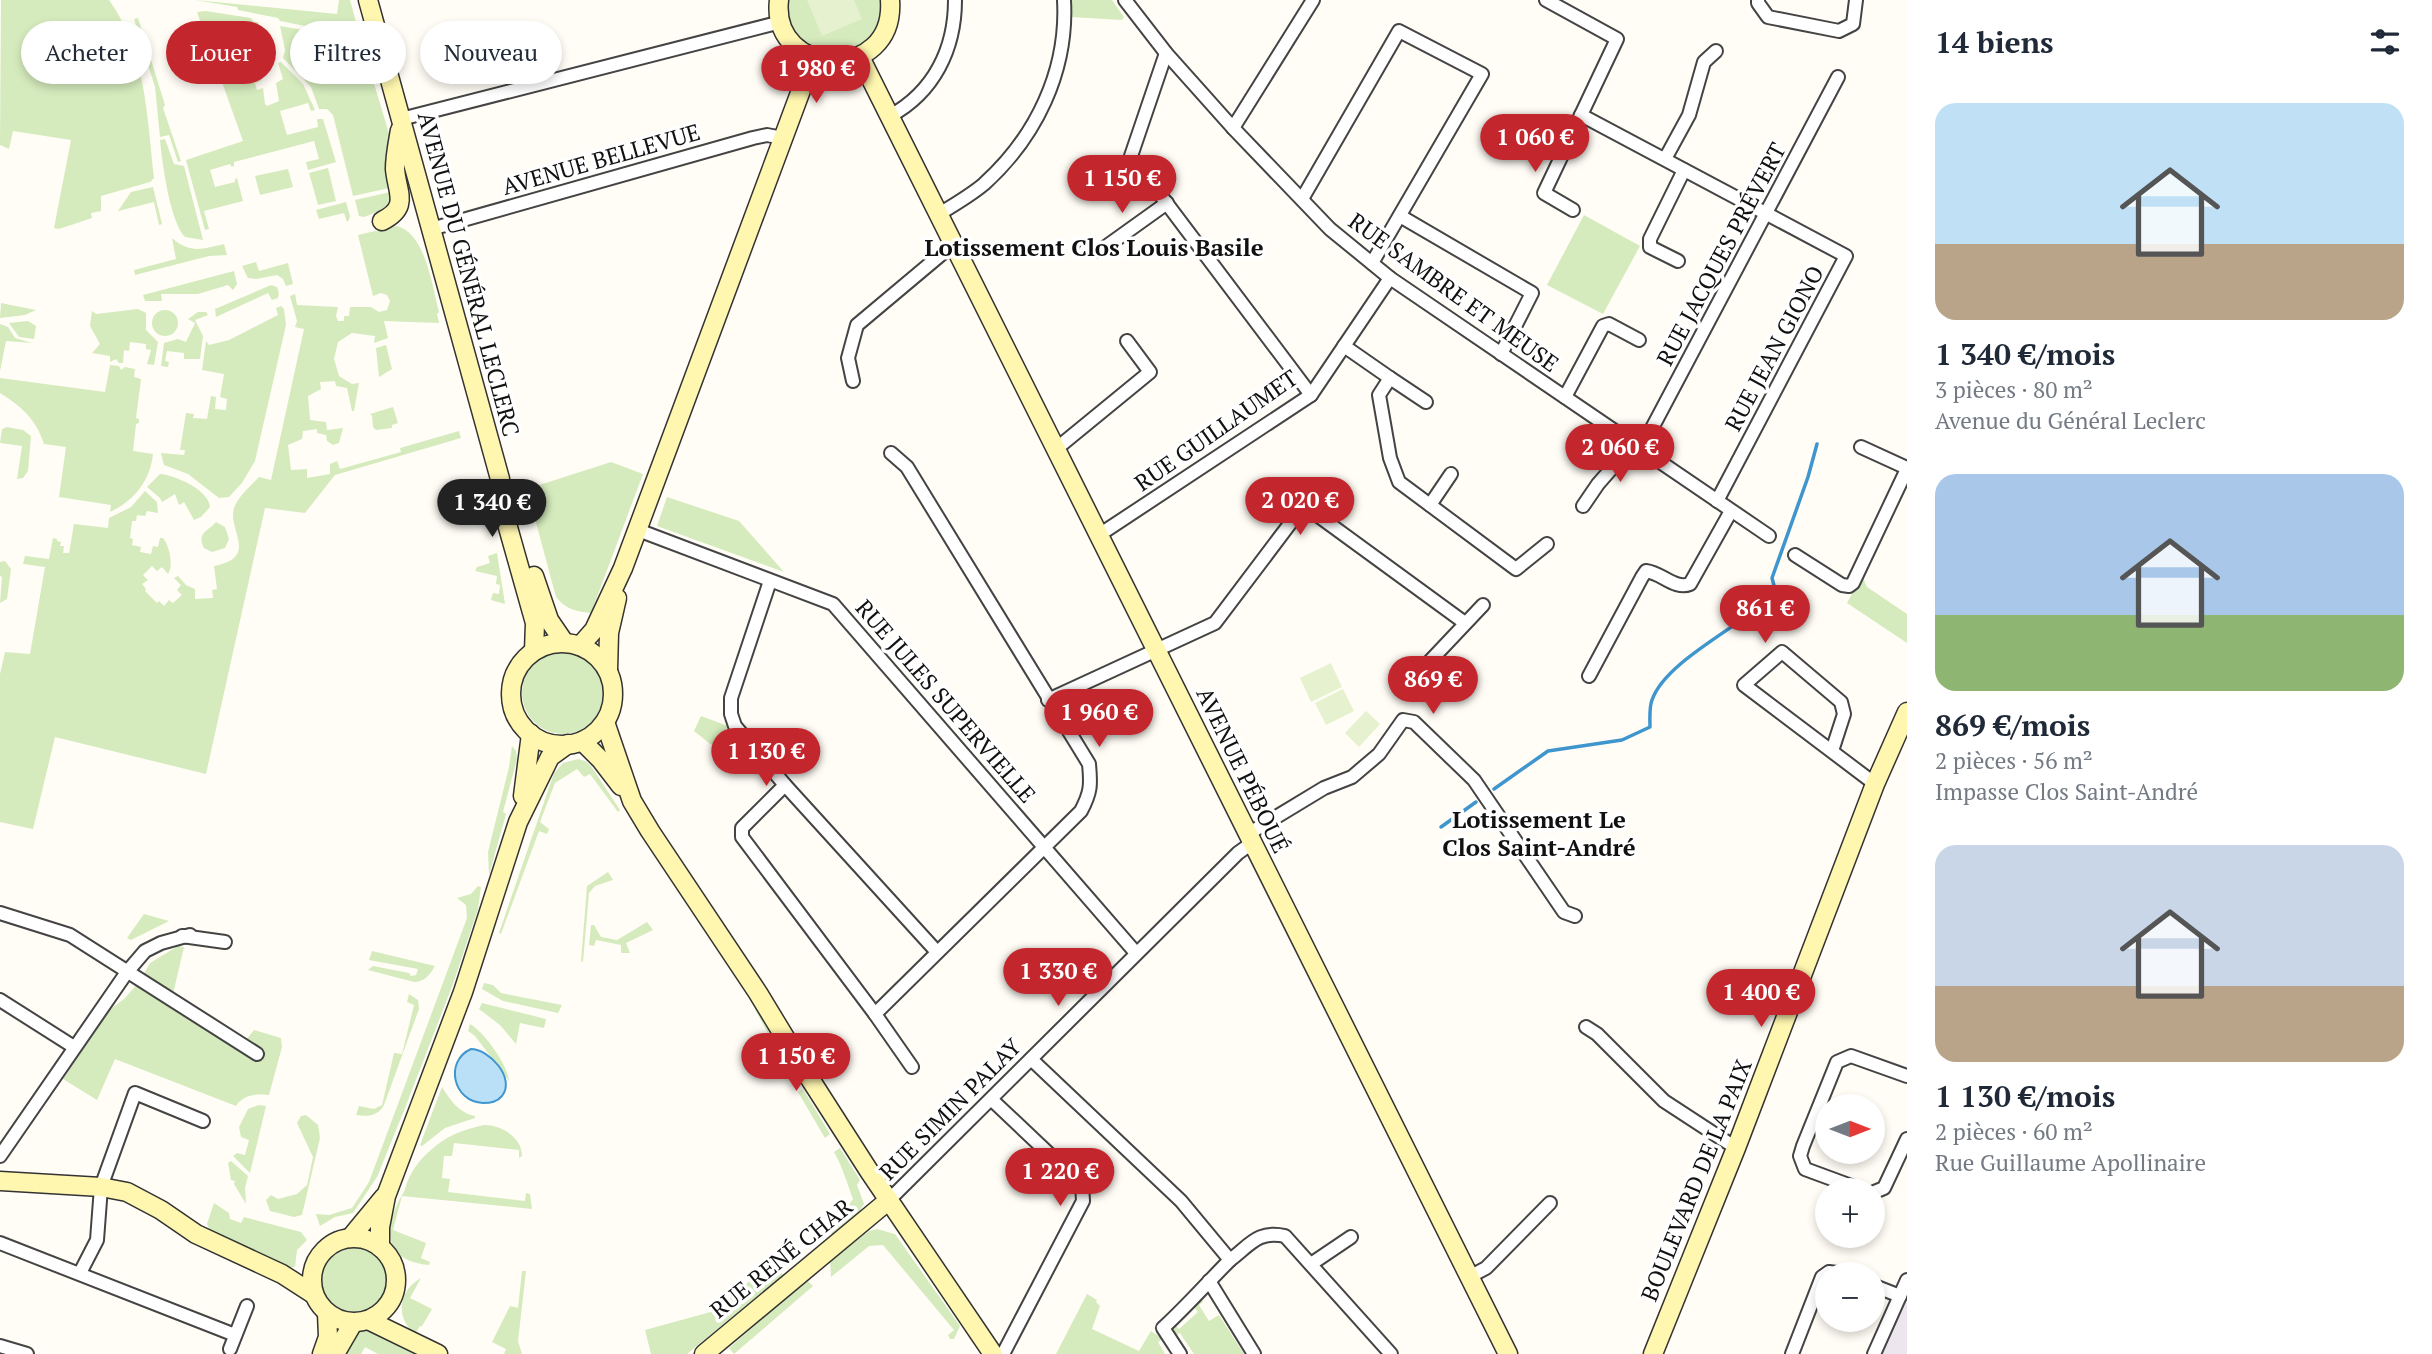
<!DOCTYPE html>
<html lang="fr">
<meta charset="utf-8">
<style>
body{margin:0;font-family:"PT Serif",serif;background:#f6f6f7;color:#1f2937;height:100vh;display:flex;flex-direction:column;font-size:26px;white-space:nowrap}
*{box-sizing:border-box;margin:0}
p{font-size:23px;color:#747a83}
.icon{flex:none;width:38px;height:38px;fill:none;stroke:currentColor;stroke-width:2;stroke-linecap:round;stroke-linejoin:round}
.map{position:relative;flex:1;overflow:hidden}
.side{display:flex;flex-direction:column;background:#fff;width:525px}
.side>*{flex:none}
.guide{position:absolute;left:21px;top:21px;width:665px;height:63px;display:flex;gap:14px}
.needle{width:46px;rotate:90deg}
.controls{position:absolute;left:1815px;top:1094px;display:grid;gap:14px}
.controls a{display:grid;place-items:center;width:70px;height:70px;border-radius:50%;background:#fff;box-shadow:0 4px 10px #0003;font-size:35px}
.price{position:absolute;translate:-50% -60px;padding:0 16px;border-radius:24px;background:#c4262e;color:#fff;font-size:23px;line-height:46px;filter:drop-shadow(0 2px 4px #0008)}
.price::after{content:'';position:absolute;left:50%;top:42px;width:21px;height:16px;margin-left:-10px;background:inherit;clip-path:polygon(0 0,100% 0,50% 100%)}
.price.current{background:#222;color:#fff}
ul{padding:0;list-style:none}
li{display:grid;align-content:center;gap:14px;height:371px;padding:0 28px}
li span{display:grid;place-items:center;height:217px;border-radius:21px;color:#555}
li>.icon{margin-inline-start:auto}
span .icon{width:126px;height:126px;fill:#fffc;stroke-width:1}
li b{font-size:30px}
h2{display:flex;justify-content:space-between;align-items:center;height:84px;padding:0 28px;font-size:30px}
.pill{padding:0 24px;border-radius:32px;background:#fff;box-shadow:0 4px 10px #0003;font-size:24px;line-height:63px}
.pill.current{background:#c4262e;color:#fff}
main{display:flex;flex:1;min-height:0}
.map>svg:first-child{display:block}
.industrial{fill:#eee6ef}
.green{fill:#d5ebbd}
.pitch{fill:#e6f2cf}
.water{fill:#b9e0f7;stroke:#3f96cf;stroke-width:2}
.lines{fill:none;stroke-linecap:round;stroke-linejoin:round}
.stream{stroke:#3f96cf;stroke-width:3.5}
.street-casing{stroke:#444;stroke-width:16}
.secondary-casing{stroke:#333;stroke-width:21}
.street{stroke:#fff;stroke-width:12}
.secondary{stroke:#fff6b0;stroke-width:18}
.labels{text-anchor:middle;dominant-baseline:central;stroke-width:7;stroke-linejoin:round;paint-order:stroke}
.street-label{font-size:23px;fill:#111;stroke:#fff}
.neighbourhood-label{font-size:24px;font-weight:bold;fill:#111;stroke:#fff}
</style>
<main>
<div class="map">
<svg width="1907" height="1354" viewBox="0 0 1907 1354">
<rect width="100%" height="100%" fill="#fffdf5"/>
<path class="industrial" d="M1907,1300v54h-29z"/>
<g class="green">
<path d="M1,0h108c37,51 38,117 45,178l-4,4 -49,14v15l-10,2 1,5 -33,11 -5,-1 17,-88 -58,-9 -4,18 -9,-4z"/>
<path d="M195,0l142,14 2,-14h11l10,37 -80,-16 -2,-3 -40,-8 -1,-3z"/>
<path d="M785,0h97l-1,21 -15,24 -39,12 -35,-22z"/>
<path d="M1070,0h42l12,17 -2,3 -51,-3z"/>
<path d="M206,11l45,7 3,4h4l3,13 -11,2 4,29 7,15 -6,2 2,7 6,-2 2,16 2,2 12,-5 -3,-18 7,-4 -5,-16 3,-1 22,22 12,26 -4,1 -3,-8 -28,8 7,24 31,-8 -1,-8h6l13,43 -28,8 -2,-8 13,-3 -5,-18 -80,21v4l-2,1 -2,-3 -20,6 5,17 20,-5v-3l2,-1 6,23 -39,10 5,18 -4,1 -19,-70 57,-19 -46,-129z"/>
<path d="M138,18l27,87 -2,3 18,53 -3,1 -9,-27 -9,2 -5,-50 -21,-68z"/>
<path d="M280,26l81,14 29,97 1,39 3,11 -41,9 -20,-81 -6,-6h-8l-8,-22 -28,-29 2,-8z"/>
<path d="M165,139l9,25 10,2 19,74 -18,-3c-15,-15 -23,-75 -25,-97z"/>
<path d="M328,168l8,33 -18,4 -9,-32z"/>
<path d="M288,169l5,18 -33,8 -5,-19z"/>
<path d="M153,187l9,37 -3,1 -5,-23 -36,9 13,-19z"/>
<path d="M395,191l-6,16 -25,10 -5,-1 -4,-16z"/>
<path d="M346,202l4,14 -1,4 -2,2 -3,-9 -25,6 -3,-9z"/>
<path d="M1584,215l56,31 -37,68 -56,-29z"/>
<path d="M397,226c29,8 35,60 42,86l-2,2 2,9 -55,-2 4,17 -14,5 1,-7 -23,-3 -14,9 -4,17 5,17 13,8 7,-1 -5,28h-2l-5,-23 -11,-2 -1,-5 -15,1 1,7 -13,7 2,24 16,2 1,8 16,-2 -4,15 -6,2 -6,-4 -1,-6 -9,-2v-4l-14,2 -1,8 -14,6 3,25 16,-1v9l23,-4v-10l7,-3 3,8 61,-17 -1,-4 59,-17 2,7 -126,37 -30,38 -40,-5 -59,266 -151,-37 -22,92 -33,-7v-148l5,-22 25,2 15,-87 -22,-3 2,-8 24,3 4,-21 4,1v2l4,1 -1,4h4l-1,7h6l5,-29 34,4 1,-10 22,-11 14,-16 12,11 1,11 -11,-2 -2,5 -8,-1 -1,6h-4l-2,17 3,1 -1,6 9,2 -1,5 11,2 2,-8 5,1 2,-9h3c6,7 11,27 5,36l-6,-7 -5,4 -5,-5 -9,9 5,5 -6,4 4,5 -1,2 12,12 2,-2 5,5 5,-6 4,3 9,-8 -5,-5 4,-5 -7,-7 4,-2 8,9 9,4v10l18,-1 -1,-8 5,-1 -3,-23c46,-9 13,-36 20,-58 4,-12 17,-22 25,-31l12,3 33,-151 -9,-2 2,-6 -7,-25 5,-2 2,11 41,2 -2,9 2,5h6v-5h5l1,-9h21l8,5 8,-2 3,-9 -3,-6 -6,-2 -8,3 -15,-61z"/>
<path d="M172,238c18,16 31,11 52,6l3,11 -18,1 -74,19 -1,-5 42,-11z"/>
<path d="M256,262l3,9 29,-8 5,21 -7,2 -3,-7 -6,-4 -21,4 -8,-1 -6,-12z"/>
<path d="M234,271l3,13 -4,6 -5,-5 -30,9h-37l1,7h-17l-2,-6z"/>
<path d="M271,285l6,2 2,6 -1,5 -6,2 -4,-7 -52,24 -1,-8z"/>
<path d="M1,303l35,7 -11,5 -25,3z"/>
<path d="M281,306l3,3 2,16 -31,136 -13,22 -13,14 -10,1 -31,-24 -24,-9 -3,-12 23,2 1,-5h-5l6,-37 8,1 -1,4 14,1 4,-23 5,1 -1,12 11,1 1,-11 -7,-2 4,-23 -22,-4 4,-29 3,4 20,-5 49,-25 -2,-7z"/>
<path d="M138,309l8,4v17l12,12 -4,23 -7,-1 4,-14 -5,-1v-5l-16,-2 -1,9 -5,-1 -1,13h-4l-3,-4 -6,3v-6l-18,-3 8,-9 -10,-18 2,-15 4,3z"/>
<circle cx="165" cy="323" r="13"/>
<path d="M198,312h8l2,3 -13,5 8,16 -3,23h-16v-6l-17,-2 -2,10 4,1 -1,5 -7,-1 3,-23 14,-4 8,3 9,-19 -7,-4z"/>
<path d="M28,321l8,5 -2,13 -15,-2 -10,-14z"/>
<path d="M0,324l8,3 7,11 17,5 -26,-2 -6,30z"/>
<path d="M386,345l6,24 -13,8 -3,-29z"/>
<path d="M110,365l9,1 2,4 4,-3 10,2 -1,8 7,2 -5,39 3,1v4l-3,1 -3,27 20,3c-3,27 -19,47 -43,58l1,-7 -52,-8 7,-50 -22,-3c-8,-25 -23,-38 -44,-51v-15l105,14z"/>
<path d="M393,407l5,16 -6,2v3l-16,2 -3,-3 -1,-11 -2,-2z"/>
<path d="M7,427l16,3 8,6 -3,35 -5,7 -6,1 5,-33 -22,-3 2,-14z"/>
<path d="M611,462l32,12 -52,139c-16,-2 -24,-3 -35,-16l-29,-108z"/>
<path d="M160,474c15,1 49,16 50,33l-9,10 -7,3 -10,-18 -5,3 -4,-11 -13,8 -2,-4 -13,-11z"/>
<path d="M667,497l72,24 45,51 -127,-46z"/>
<path d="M216,522l9,5 4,12 -4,9 -13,4 -8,-4c-8,-16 5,-17 12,-26z"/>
<path d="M497,553l8,51 -14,-4 2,-7 6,1 1,-9 -4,-1 1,-8 -22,-5 2,-4 13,-4 -2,-7z"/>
<path d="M5,561l6,8 -4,30 -7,4 2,-26 -2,-1v-14z"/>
<path d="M1862,576l5,11 40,27v29l-60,-40z"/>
<circle cx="563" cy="693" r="41"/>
<path d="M701,716l27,10 -14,21 -20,-16z"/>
<path d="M512,746l4,5 1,8 -14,53 3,2 -17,61 -1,-23 21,-85z"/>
<path d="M578,759l7,2 6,5 29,44 -2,2 -28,-38 -6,3 -7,-8 -22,14 -15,39 9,7 -2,5 -8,-3 -38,103 -2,-1 55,-160 9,-10z"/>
<path d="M608,872l5,8 -18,6 -6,7 -6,69 -2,-1 6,-75z"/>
<path d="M478,886l3,1 -3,22 -25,75 -48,124 -28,69 -24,36 -18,4 -15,9 -4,-12 13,1 23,-7 17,-26 98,-264 -1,-13 -9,-7 14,-4z"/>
<path d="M144,914l25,7 -38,19 -4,-2z"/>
<path d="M647,922l6,8 -27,13 4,10h-9v-8l-25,-5 -2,6 -5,-1 2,-20h3l7,12 16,3z"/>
<path d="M178,946l6,1 -11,47 73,46 8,-10 27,8 1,9 -13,48c-13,-1 -25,-1 -33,11l-121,-47 -18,41 -34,-21 38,-58 11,-13 12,-9 16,-18 10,-18z"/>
<path d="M372,951l63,15c-5,9 -11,16 -21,16l-46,-12 5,-4 36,7 2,3 5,-1 2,-6 -49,-9z"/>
<path d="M484,983l9,2 8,8 61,12 -4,8 -55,-12 -21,-12z"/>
<path d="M409,994l9,6 1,9 -35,96c-6,11 -16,12 -28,10l3,-9 15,3 8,-4 12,-52 8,1 12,-49 -7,-3z"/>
<path d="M482,1003l64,16 -2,9 -24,-5 -4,21 -16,-19 -21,-16z"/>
<path d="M758,1008l39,70 -1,4 -2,1 -39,-74z"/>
<path d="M470,1024c14,8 38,41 39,57l-34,-45 -7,-5z"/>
<path d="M442,1087c9,13 15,25 33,29v2l-30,10 -23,18 -2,-1z"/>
<path d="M803,1089l27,45 -5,4 -27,-46z"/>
<path d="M259,1105l7,1 -16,67 -17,-17 4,-3 8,2 4,-15 -8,-3 -2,-10 9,-18z"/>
<path d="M306,1115l12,10 2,13 -18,77 -8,2 -24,-6 -4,-11 5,-5 7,4 19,-5 10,-9 6,-28 -16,-34 4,-7z"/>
<path d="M484,1125c17,0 38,12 38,31l-3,2v-8l-65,-7 -2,13h-8l-2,22 8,1 -2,13 77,9 1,-8 4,1 2,15 -130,-13 -9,34 33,13 -5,15 9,4 -1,3c-46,-4 -46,-37 -27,-70 3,-4 4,-10 6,-15 5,-11 13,-22 23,-30 15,-14 33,-21 53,-25z"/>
<path d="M840,1148l20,32 -3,5 7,19 -7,11 -24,21 -3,-5 23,-32c-6,-16 -10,-31 -19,-47z"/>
<path d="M231,1161l17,15 -3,12 1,16 -12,-20 1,-3 -4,-1 -3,-17z"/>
<path d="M214,1203l15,10 1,6 11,4 3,-6 57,15 6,8 -10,10 -2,17h-12l-72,-34 -4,-9z"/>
<path d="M877,1229l18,5 65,92 -6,13h-4l-2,-4 6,-5 -71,-85 -14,1 -38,31 -1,-17 39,-29z"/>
<circle cx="355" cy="1279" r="35"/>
<path d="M777,1267l6,8 -96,79h-36l-6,-24 69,-19 45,-38 3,7z"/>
<path d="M522,1271h4l-8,70 4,13h-18l2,-5 -14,-7 18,-36 8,2z"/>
<path d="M421,1278l-11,20 22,11 -10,17h-2l-5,8c-20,-17 -17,-43 6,-56z"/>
<path d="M807,1280l6,6 -79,68 -5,-6z"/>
<path d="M1087,1294l10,6 -1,2 4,4 -8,23 47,22 12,-20 12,8 -5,3 7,12h-109z"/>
<path d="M1200,1297l3,5 -4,3 10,16 10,-6 25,39h-50l-14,-21 -6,3v-12l5,5 19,-17 -5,-6z"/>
<path d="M363,1326l61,28h-46l-13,-7 -4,7h-20l16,-26z"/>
</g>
<g class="pitch">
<path d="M807,0h47l8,19 -40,17z"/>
<path d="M1331,663l11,24 -31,15 -11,-24z"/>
<path d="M1343,689l11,22 -28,14 -11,-22z"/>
<path d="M1366,711l14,13 -21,23 -14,-14z"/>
</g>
<path class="water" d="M471,1049c18,0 45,29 31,47 -5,6 -11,7 -19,7 -30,-1 -39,-42 -12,-54z"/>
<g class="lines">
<g class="stream">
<path d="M1494,789l54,-38 74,-11 28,-13c0,-8 -1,-19 2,-27 14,-40 92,-75 124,-107l-4,-15 36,-101 9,-33"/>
<path d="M1441,827l35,-25"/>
</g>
<defs>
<g id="street">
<path d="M1125,0l41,53 67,75 97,101 60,49 379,258"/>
<path d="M1546,0l71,39 -36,76 265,141 -129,245"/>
<path d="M1758,0v3l10,14 71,14 14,-7 3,-24"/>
<path d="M1166,53l-35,103 180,239"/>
<path d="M890,116c44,-24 65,-67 65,-116"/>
<path d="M401,119l380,-97"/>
<path d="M1233,128l80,-128"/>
<path d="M1665,159l24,-44 15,-53 12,-11"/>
<path d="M1302,199l97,-168 83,43 -110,189"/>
<path d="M1573,210l-29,-17 37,-78"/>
<path d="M939,214c15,-9 32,-19 45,-30 52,-47 84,-113 80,-184"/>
<path d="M1400,216l132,77 -31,61"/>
<path d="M431,229l322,-91 14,-3 16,3"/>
<path d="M1085,251h15l67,-48"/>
<path d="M1678,261l-28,-14v-8l34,-69"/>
<path d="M1344,346l46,32 -11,17 11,63 9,24 117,87 31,-25"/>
<path d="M1390,378l36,24"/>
<path d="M853,381l-5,-23 9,-33 87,-73 11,-6"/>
<path d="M1565,397l38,-71 6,-2 30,16"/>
<path d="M1861,447l46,21"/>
<path d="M1056,449l94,-77 -23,-31"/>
<path d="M1641,449l197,-372"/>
<path d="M1430,505l21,-31"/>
<path d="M1583,506l15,-22 35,-40"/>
<path d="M638,530l195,74 303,349"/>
<path d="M1099,535l212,-140 79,-117"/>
<path d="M1795,555l47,30 7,1 4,-3 54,-114"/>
<path d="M770,581l-39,117v16l4,12 50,59 152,167"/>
<path d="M1589,676l53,-99 4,-6c16,2 29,19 44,13l41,-73"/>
<path d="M1414,678l69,-73"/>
<path d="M1048,700l167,-77 77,-102 21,-9 152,111"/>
<path d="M1832,751l12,-37 -3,-12 -59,-50 -38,33 131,99"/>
<path d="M785,785l-43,43v9l133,177 37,53"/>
<path d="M1248,834l76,-46 28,-11 27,-23 24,-34 11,2 60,58 90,132 11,4"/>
<path d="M0,913l70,22 187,119"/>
<path d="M182,936l43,6"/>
<path d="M0,1000l74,47"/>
<path d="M875,1014l206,-203c10,-19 10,-26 8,-47l-182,-297 -16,-14"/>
<path d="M1586,1027l11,7 67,67 72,47"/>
<path d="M1031,1059l150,142 49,59c20,-15 28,-30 55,-24l106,118"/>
<path d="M991,1099l91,86 1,16 -80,153"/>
<path d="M0,1156l127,-184 18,-21 16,-8 29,-8"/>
<path d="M1027,1180l26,-22"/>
<path d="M1862,1190l-57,-21 -5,-13 3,-10 34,-84 14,-6 56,20"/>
<path d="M1872,1193l12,-5 23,-49"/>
<path d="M889,1200l349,-347 14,-10"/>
<path d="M0,1243l235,92"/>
<path d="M1311,1264l40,-27"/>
<path d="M80,1273l17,-33 4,-53 34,-94 68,28"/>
<path d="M1469,1277l17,-9 64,-65"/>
<path d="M1209,1281l45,73"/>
<path d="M1872,1285l28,11"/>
<path d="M0,1346l27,8"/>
<path d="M230,1349l17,-43"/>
<path d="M1180,1354l-17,-26c24,-22 44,-45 67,-68"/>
<path d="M1792,1354l30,-77 7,-5 16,2"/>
<path d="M1874,1354l33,-74"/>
</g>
<g id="secondary">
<path d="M368,0l132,479 -2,13 37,131 -1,28"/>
<path d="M779,0c-9,78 117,84 111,0"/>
<path d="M860,57l648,1297"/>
<path d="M382,221c28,-14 15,-28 13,-52 0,-13 3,-27 5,-39"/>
<path d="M534,576l15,44 15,22"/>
<circle cx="562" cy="694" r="51"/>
<path d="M580,646l14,-16 29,-62 190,-510"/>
<path d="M608,670l1,-37 8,-35"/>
<path d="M605,722l27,79 18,30 108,162 54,89 57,89 124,183"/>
<path d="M582,741l19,19 20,26"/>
<path d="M523,796l8,-62"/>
<path d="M0,1181l101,6 26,5 34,18 35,24 86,40 31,20"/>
<path d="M351,1237l33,-40"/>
<circle cx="354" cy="1280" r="42"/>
<path d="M380,1247v-20l6,-31 77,-204 55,-170 32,-65 18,-13"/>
<path d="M368,1320l70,34"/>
<path d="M322,1354l6,-17 -1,-24"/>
<path d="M335,1354l18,-31"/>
<path d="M704,1354l185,-154"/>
<path d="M1653,1354l83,-206 139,-364 32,-72"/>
</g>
</defs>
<use href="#street" class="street-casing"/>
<use href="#secondary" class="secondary-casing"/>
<use href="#street" class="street"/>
<use href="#secondary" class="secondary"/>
</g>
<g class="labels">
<g class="street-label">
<text transform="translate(601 159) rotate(-16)">AVENUE BELLEVUE</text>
<text transform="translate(1721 254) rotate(-62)">RUE JACQUES PRÉVERT</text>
<text transform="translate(469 274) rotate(75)">AVENUE DU GÉNÉRAL LECLERC</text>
<text transform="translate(1454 292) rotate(36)">RUE SAMBRE ET MEUSE</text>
<text transform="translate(1774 348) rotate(-62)">RUE JEAN GIONO</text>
<text transform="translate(1216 430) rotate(-35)">RUE GUILLAUMET</text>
<text transform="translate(946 701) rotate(49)">RUE JULES SUPERVIELLE</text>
<text transform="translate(1243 770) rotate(64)">AVENUE PÉBOUÉ</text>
<text transform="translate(950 1109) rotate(-45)">RUE SIMIN PALAY</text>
<text transform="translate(1696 1180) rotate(-68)">BOULEVARD DE LA PAIX</text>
<text transform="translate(781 1258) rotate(-39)">RUE RENÉ CHAR</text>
</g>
<g class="neighbourhood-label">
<text x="1094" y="247">Lotissement Clos Louis Basile</text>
<text x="1539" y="819">Lotissement Le<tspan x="1539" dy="28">Clos Saint-André</tspan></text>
</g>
</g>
</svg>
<div class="controls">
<a><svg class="needle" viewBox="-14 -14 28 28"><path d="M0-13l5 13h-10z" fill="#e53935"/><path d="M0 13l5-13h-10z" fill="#747a83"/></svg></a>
<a>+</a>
<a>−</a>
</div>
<b class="price" style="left:816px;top:105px">1 980 €</b>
<b class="price" style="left:1535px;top:174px">1 060 €</b>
<b class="price" style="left:1122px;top:215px">1 150 €</b>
<b class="price" style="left:1620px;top:484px">2 060 €</b>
<b class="price" style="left:1300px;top:537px">2 020 €</b>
<b class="price current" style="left:492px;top:539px">1 340 €</b>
<b class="price" style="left:1765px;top:645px">861 €</b>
<b class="price" style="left:1433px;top:716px">869 €</b>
<b class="price" style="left:1099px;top:749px">1 960 €</b>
<b class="price" style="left:766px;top:788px">1 130 €</b>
<b class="price" style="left:1058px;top:1008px">1 330 €</b>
<b class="price" style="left:1761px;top:1029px">1 400 €</b>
<b class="price" style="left:796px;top:1093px">1 150 €</b>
<b class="price" style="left:1060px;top:1208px">1 220 €</b>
<div class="guide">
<a class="pill">Acheter</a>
<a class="pill current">Louer</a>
<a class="pill">Filtres</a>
<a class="pill">Nouveau</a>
</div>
</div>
<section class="side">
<h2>14 biens<svg class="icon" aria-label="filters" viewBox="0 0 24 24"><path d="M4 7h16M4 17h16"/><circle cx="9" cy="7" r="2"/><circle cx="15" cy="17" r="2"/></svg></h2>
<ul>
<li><span style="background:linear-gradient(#bfe0f5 65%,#b9a48a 0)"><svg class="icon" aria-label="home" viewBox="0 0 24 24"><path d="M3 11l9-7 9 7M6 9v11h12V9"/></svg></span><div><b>1 340 €/mois</b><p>3 pièces · 80 m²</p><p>Avenue du Général Leclerc</p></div></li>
<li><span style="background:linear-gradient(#a9c7e8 65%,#8fb573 0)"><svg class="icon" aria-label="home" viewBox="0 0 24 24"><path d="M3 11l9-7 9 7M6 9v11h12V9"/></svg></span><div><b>869 €/mois</b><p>2 pièces · 56 m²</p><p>Impasse Clos Saint-André</p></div></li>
<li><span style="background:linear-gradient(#c9d6e8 65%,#b9a48a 0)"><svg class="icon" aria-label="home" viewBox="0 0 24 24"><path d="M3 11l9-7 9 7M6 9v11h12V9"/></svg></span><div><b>1 130 €/mois</b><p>2 pièces · 60 m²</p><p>Rue Guillaume Apollinaire</p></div></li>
</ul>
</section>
</main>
